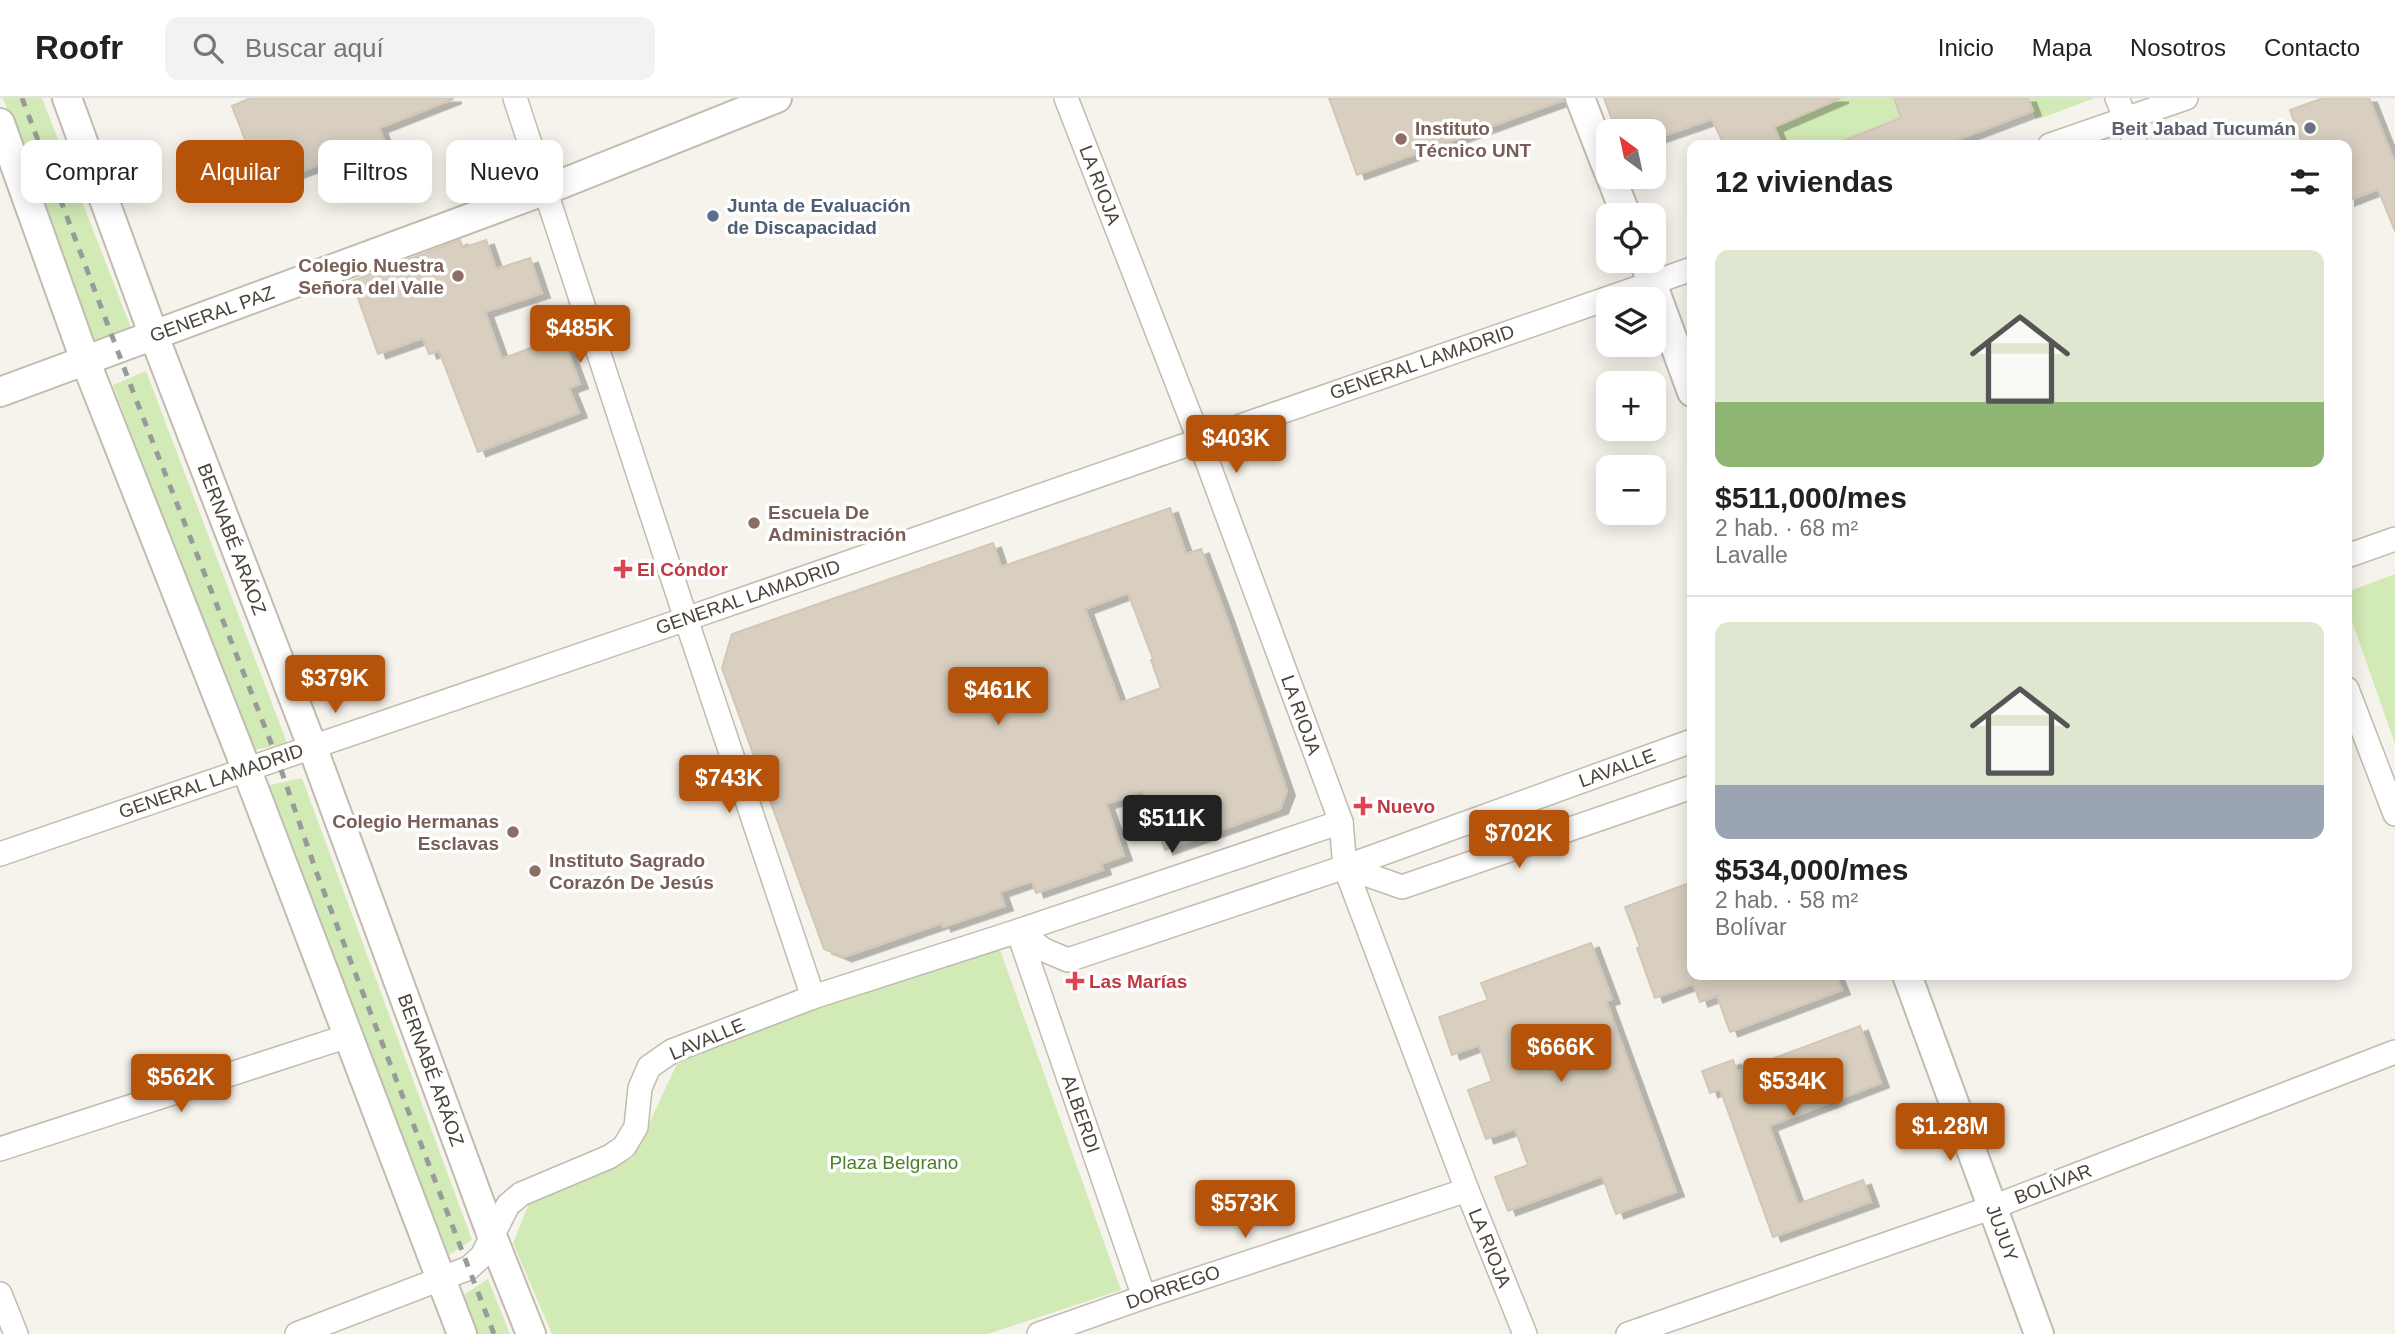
<!DOCTYPE html>
<html lang="es">
<meta charset="utf-8">
<style>
body{margin:0;font-family:Helvetica,sans-serif;background:#f2f2f2;color:#222;height:100vh;display:flex;flex-direction:column;font-size:26px;white-space:nowrap}
*{box-sizing:border-box;margin:0}
p{font-size:23px;color:#767676}
.icon{flex:none;width:38px;height:38px;fill:none;stroke:currentColor;stroke-width:2;stroke-linecap:round;stroke-linejoin:round}
.map{position:relative;flex:1;overflow:hidden}
.sheet{position:absolute;left:1687px;top:42px;width:665px;height:840px;display:flex;flex-direction:column;background:#fff;border-radius:14px;box-shadow:0 4px 18px #0003}
.sheet>*{flex:none}
.top-card{position:absolute;left:21px;top:42px;width:665px;height:63px;display:flex;gap:14px}
.needle{width:46px;rotate:327deg}
.tools{position:absolute;left:1596px;top:21px;display:grid;gap:14px}
.tools a{display:grid;place-items:center;width:70px;height:70px;border-radius:14px;background:#fff;box-shadow:0 4px 18px #0003;font-size:35px}
.price{position:absolute;translate:-50% -60px;padding:0 16px;border-radius:7px;background:#b45309;color:#fff;font-size:23px;line-height:46px;filter:drop-shadow(0 2px 4px #0008)}
.price::after{content:'';position:absolute;left:50%;top:42px;width:21px;height:16px;margin-left:-10px;background:inherit;clip-path:polygon(0 0,100% 0,50% 100%)}
.price.current{background:#222;color:#fff}
ul{padding:0;list-style:none}
li{display:grid;align-content:center;gap:14px;height:371px;padding:0 28px}
li+li{border-top:2px solid #e0e0e0}
li span{display:grid;place-items:center;height:217px;border-radius:14px;color:#555}
li>.icon{margin-inline-start:auto}
span .icon{width:126px;height:126px;fill:#fffc;stroke-width:1}
li b{font-size:30px}
h2{display:flex;justify-content:space-between;align-items:center;height:84px;padding:0 28px;font-size:30px}
.chip{padding:0 24px;border-radius:14px;background:#fff;box-shadow:0 4px 18px #0003;font-size:24px;line-height:63px}
.chip.current{background:#b45309;color:#fff}
header{display:flex;align-items:center;gap:42px;box-sizing:border-box;height:98px;padding:0 35px;background:#fff;border-bottom:2px solid #e0e0e0}
header strong{font-size:33px}
nav{display:flex;gap:38px;margin-inline-start:auto;font-size:24px}
.search{width:490px;height:63px;background:#f2f2f2;display:flex;align-items:center;gap:18px;box-sizing:border-box;padding:0 24px;border-radius:14px;color:#767676;font-size:26px}
.map>svg:first-child{display:block}
.green{fill:#d2eab5}
.building{fill:#d8cfc1;stroke:#d3c7b4;stroke-width:2;fill-rule:evenodd;filter:url(#shadow)}
.lines{fill:none;stroke-linecap:round;stroke-linejoin:round}
.minor-casing{stroke:#c2bbae;stroke-width:26}
.tertiary-casing{stroke:#c2bbae;stroke-width:32}
.minor{stroke:#fff;stroke-width:23}
.tertiary{stroke:#fff;stroke-width:28}
.rail{stroke:#9a9a9a;stroke-width:5;stroke-dasharray:9 9;stroke-linecap:butt}
.worship-dot{fill:#6b7280;stroke:#fff;stroke-width:2.5}
.education-dot{fill:#8d6e63;stroke:#fff;stroke-width:2.5}
.service-dot{fill:#5c6f8a;stroke:#fff;stroke-width:2.5}
.health-dot{fill:#e0444e;stroke:#fff;stroke-width:2.5}
.labels{text-anchor:middle;dominant-baseline:central;stroke-width:7;stroke-linejoin:round;paint-order:stroke}
.education-label{font-size:19px;font-weight:bold;fill:#785e54;stroke:#fff;text-anchor:start}
.worship-label{font-size:19px;font-weight:bold;fill:#5b616d;stroke:#fff;text-anchor:end}
.street-label{font-size:19px;fill:#4b4439;stroke:#fff}
.service-label{font-size:19px;font-weight:bold;fill:#4e5e75;stroke:#fff;text-anchor:start}
.health-label{font-size:19px;font-weight:bold;fill:#be3a42;stroke:#fff;text-anchor:start}
.park-label{font-size:19px;fill:#4a7f2a;stroke:#fff}
</style>
<header>
<strong>Roofr</strong>
<div class="search"><svg class="icon" aria-label="search" viewBox="0 0 24 24"><circle cx="10" cy="10" r="6"/><path d="M15 15l6 6"/></svg>Buscar aquí</div>
<nav><a>Inicio</a><a>Mapa</a><a>Nosotros</a><a>Contacto</a></nav>
</header>
<div class="map">
<svg width="2395" height="1236" viewBox="0 0 2395 1236">
<defs>
<filter id="shadow"><feDropShadow dx="8" dy="4.5" stdDeviation="0" flood-color="#0004"/></filter>
</defs>
<rect width="100%" height="100%" fill="#f6f3ec"/>
<g class="green">
<path d="M3,0h39l91,235 -35,15z"/>
<path d="M1816,0h78l7,20 -74,27h-45l-8,-18 45,-19z"/>
<path d="M2027,0h68l-59,22z"/>
<path d="M146,273l141,372 -36,8 -138,-366z"/>
<path d="M2395,476v170l-48,-137v-15z"/>
<path d="M302,680l170,462 -23,15 -183,-469z"/>
<path d="M998,846l123,346 -133,44h-436l-39,-91 17,-42 103,-43 48,-103z"/>
<path d="M488,1181l22,55h-33l-15,-38z"/>
</g>
<g class="building">
<path d="M251,0h202v1l-74,29 5,12 -108,41 -8,-21 -13,5 -23,-59z"/>
<path d="M1329,0h234l1,2 -207,75z"/>
<path d="M1604,0h237l-67,29 8,18h-58l-12,-26 -58,20v-8h-38z"/>
<path d="M1894,0h134l5,13 -90,34h-111l69,-27z"/>
<path d="M2323,0h46l26,66v67l-17,-42 -31,12v-56h-44l-13,-35z"/>
<path d="M460,142l3,8 23,-8 10,29 34,-11 12,35 -57,19 17,47 60,-23 18,48 -11,4 10,25 -101,39 -39,-101 -10,3 -6,-16 -45,16 -26,-73z"/>
<path d="M1170,410l16,46 15,-5 24,64 62,178 -7,18 -115,41 -22,-59 -37,13 18,52 -23,8 2,6 -67,23 -4,-12 -32,11 5,14 -62,21 -1,-4 -98,34 -20,-8 -102,-281 10,-34 261,-91 8,24zM1128,495l25,66 -2,1 10,28 -41,15 -35,-94z"/>
<path d="M1692,784v93h144l6,15 -112,42 -13,-36 -17,6 -8,-21v3l-37,14 -18,-50 3,-1 -15,-40z"/>
<path d="M1591,845l21,56 -6,2 70,191 -60,22 -14,-38 -94,35 -13,-34 33,-12 -13,-36 -29,10 -18,-49 24,-9 -13,-36 -27,10 -13,-38 49,-17 -7,-17z"/>
<path d="M1860,928l21,57 -112,43 29,78 65,-24 8,22 -98,35 -53,-148 -10,4 -8,-22 31,-11 4,12z"/>
</g>
<g class="lines">
<defs>
<g id="minor">
<path d="M515,0l171,521 127,378"/>
<path d="M1066,0l133,341 142,383 4,45 122,323 58,144"/>
<path d="M2117,0l19,47"/>
<path d="M2050,47l136,-47"/>
<path d="M2347,458l48,-17"/>
<path d="M2347,591l48,125"/>
<path d="M0,756l686,-235 1006,-350"/>
<path d="M1345,769l57,20 290,-100"/>
<path d="M0,1051l348,-113"/>
<path d="M0,1196l16,40"/>
<path d="M1144,1199l-126,-366 323,-109"/>
<path d="M297,1236l172,-66 13,-12 26,-51 13,-11 88,-37 15,-10 12,-20 4,-39 9,-21 23,-16 141,-54 205,-66 26,19 24,10 277,-93 347,-126"/>
<path d="M1039,1236l105,-37 323,-107"/>
<path d="M1628,1236l365,-127 402,-155"/>
</g>
<g id="tertiary">
<path d="M67,0l87,238 158,410 180,490 39,98"/>
<path d="M1580,0l28,72"/>
<path d="M0,25l85,237 161,408 216,566"/>
<path d="M1611,79l15,38"/>
<path d="M1644,163l48,131"/>
<path d="M0,294l546,-202 231,-92"/>
<path d="M1907,877l132,359"/>
</g>
</defs>
<use href="#minor" class="minor-casing"/>
<use href="#tertiary" class="tertiary-casing"/>
<use href="#minor" class="minor"/>
<use href="#tertiary" class="tertiary"/>
<path class="rail" d="M22,0l115,304 140,356 39,113 178,463"/>
</g>
<circle class="worship-dot" cx="2310" cy="30" r="7"/>
<g class="education-dot">
<circle cx="1401" cy="41" r="7"/>
<circle cx="458" cy="178" r="7"/>
<circle cx="754" cy="425" r="7"/>
<circle cx="513" cy="734" r="7"/>
<circle cx="535" cy="773" r="7"/>
</g>
<circle class="service-dot" cx="713" cy="118" r="7"/>
<g class="health-dot">
<path d="M619.5 460.5h7v7h7v7h-7v7h-7v-7h-7v-7h7z"/>
<path d="M1359.5 697.5h7v7h7v7h-7v7h-7v-7h-7v-7h7z"/>
<path d="M1071.5 872.5h7v7h7v7h-7v7h-7v-7h-7v-7h7z"/>
</g>
<g class="labels">
<g class="education-label">
<text x="1415" y="30">Instituto<tspan x="1415" dy="22">Técnico UNT</tspan></text>
<text x="444" y="167" text-anchor="end">Colegio Nuestra<tspan x="444" dy="22">Señora del Valle</tspan></text>
<text x="768" y="414">Escuela De<tspan x="768" dy="22">Administración</tspan></text>
<text x="499" y="723" text-anchor="end">Colegio Hermanas<tspan x="499" dy="22">Esclavas</tspan></text>
<text x="549" y="762">Instituto Sagrado<tspan x="549" dy="22">Corazón De Jesús</tspan></text>
</g>
<g class="worship-label">
<text x="2296" y="30">Beit Jabad Tucumán</text>
</g>
<g class="street-label">
<text transform="translate(1100 87) rotate(69)">LA RIOJA</text>
<text transform="translate(212 216) rotate(-20)">GENERAL PAZ</text>
<text transform="translate(1422 264) rotate(-19)">GENERAL LAMADRID</text>
<text transform="translate(232 441) rotate(69)">BERNABÉ ARÁOZ</text>
<text transform="translate(748 499) rotate(-19)">GENERAL LAMADRID</text>
<text transform="translate(1301 617) rotate(70)">LA RIOJA</text>
<text transform="translate(1617 670) rotate(-20)">LAVALLE</text>
<text transform="translate(211 683) rotate(-19)">GENERAL LAMADRID</text>
<text transform="translate(707 941) rotate(-23)">LAVALLE</text>
<text transform="translate(431 972) rotate(70)">BERNABÉ ARÁOZ</text>
<text transform="translate(1081 1016) rotate(71)">ALBERDI</text>
<text transform="translate(2053 1086) rotate(-21)">BOLÍVAR</text>
<text transform="translate(2002 1135) rotate(70)">JUJUY</text>
<text transform="translate(1490 1150) rotate(68)">LA RIOJA</text>
<text transform="translate(1173 1189) rotate(-19)">DORREGO</text>
</g>
<g class="service-label">
<text x="727" y="107">Junta de Evaluación<tspan x="727" dy="22">de Discapacidad</tspan></text>
</g>
<g class="health-label">
<text x="637" y="471">El Cóndor</text>
<text x="1377" y="708">Nuevo</text>
<text x="1089" y="883">Las Marías</text>
</g>
<g class="park-label">
<text x="894" y="1064">Plaza Belgrano</text>
</g>
</g>
</svg>
<div class="tools">
<a><svg class="needle" viewBox="-14 -14 28 28"><path d="M0-13l5 13h-10z" fill="#e53935"/><path d="M0 13l5-13h-10z" fill="#767676"/></svg></a>
<a><svg class="icon" aria-label="locate" viewBox="0 0 24 24"><circle cx="12" cy="12" r="6"/><path d="M12 2v4M12 18v4M2 12h4M18 12h4"/></svg></a>
<a><svg class="icon" aria-label="layers" viewBox="0 0 24 24"><path d="M12 4l9 5-9 5-9-5zM3 14l9 5 9-5"/></svg></a>
<a>+</a>
<a>−</a>
</div>
<b class="price" style="left:580px;top:267px">$485K</b>
<b class="price" style="left:1236px;top:377px">$403K</b>
<b class="price" style="left:335px;top:617px">$379K</b>
<b class="price" style="left:998px;top:629px">$461K</b>
<b class="price" style="left:729px;top:717px">$743K</b>
<b class="price current" style="left:1172px;top:757px">$511K</b>
<b class="price" style="left:1519px;top:772px">$702K</b>
<b class="price" style="left:1561px;top:986px">$666K</b>
<b class="price" style="left:181px;top:1016px">$562K</b>
<b class="price" style="left:1793px;top:1020px">$534K</b>
<b class="price" style="left:1950px;top:1065px">$1.28M</b>
<b class="price" style="left:1245px;top:1142px">$573K</b>
<div class="top-card">
<a class="chip">Comprar</a>
<a class="chip current">Alquilar</a>
<a class="chip">Filtros</a>
<a class="chip">Nuevo</a>
</div>
<section class="sheet">
<h2>12 viviendas<svg class="icon" aria-label="filters" viewBox="0 0 24 24"><path d="M4 7h16M4 17h16"/><circle cx="9" cy="7" r="2"/><circle cx="15" cy="17" r="2"/></svg></h2>
<ul>
<li><span style="background:linear-gradient(#dfe7d0 70%,#8fb573 0)"><svg class="icon" aria-label="home" viewBox="0 0 24 24"><path d="M3 11l9-7 9 7M6 9v11h12V9"/></svg></span><div><b>$511,000/mes</b><p>2 hab. · 68 m²</p><p>Lavalle</p></div></li>
<li><span style="background:linear-gradient(#dfe7d0 75%,#9aa5b1 0)"><svg class="icon" aria-label="home" viewBox="0 0 24 24"><path d="M3 11l9-7 9 7M6 9v11h12V9"/></svg></span><div><b>$534,000/mes</b><p>2 hab. · 58 m²</p><p>Bolívar</p></div></li>
</ul>
</section>
</div>
